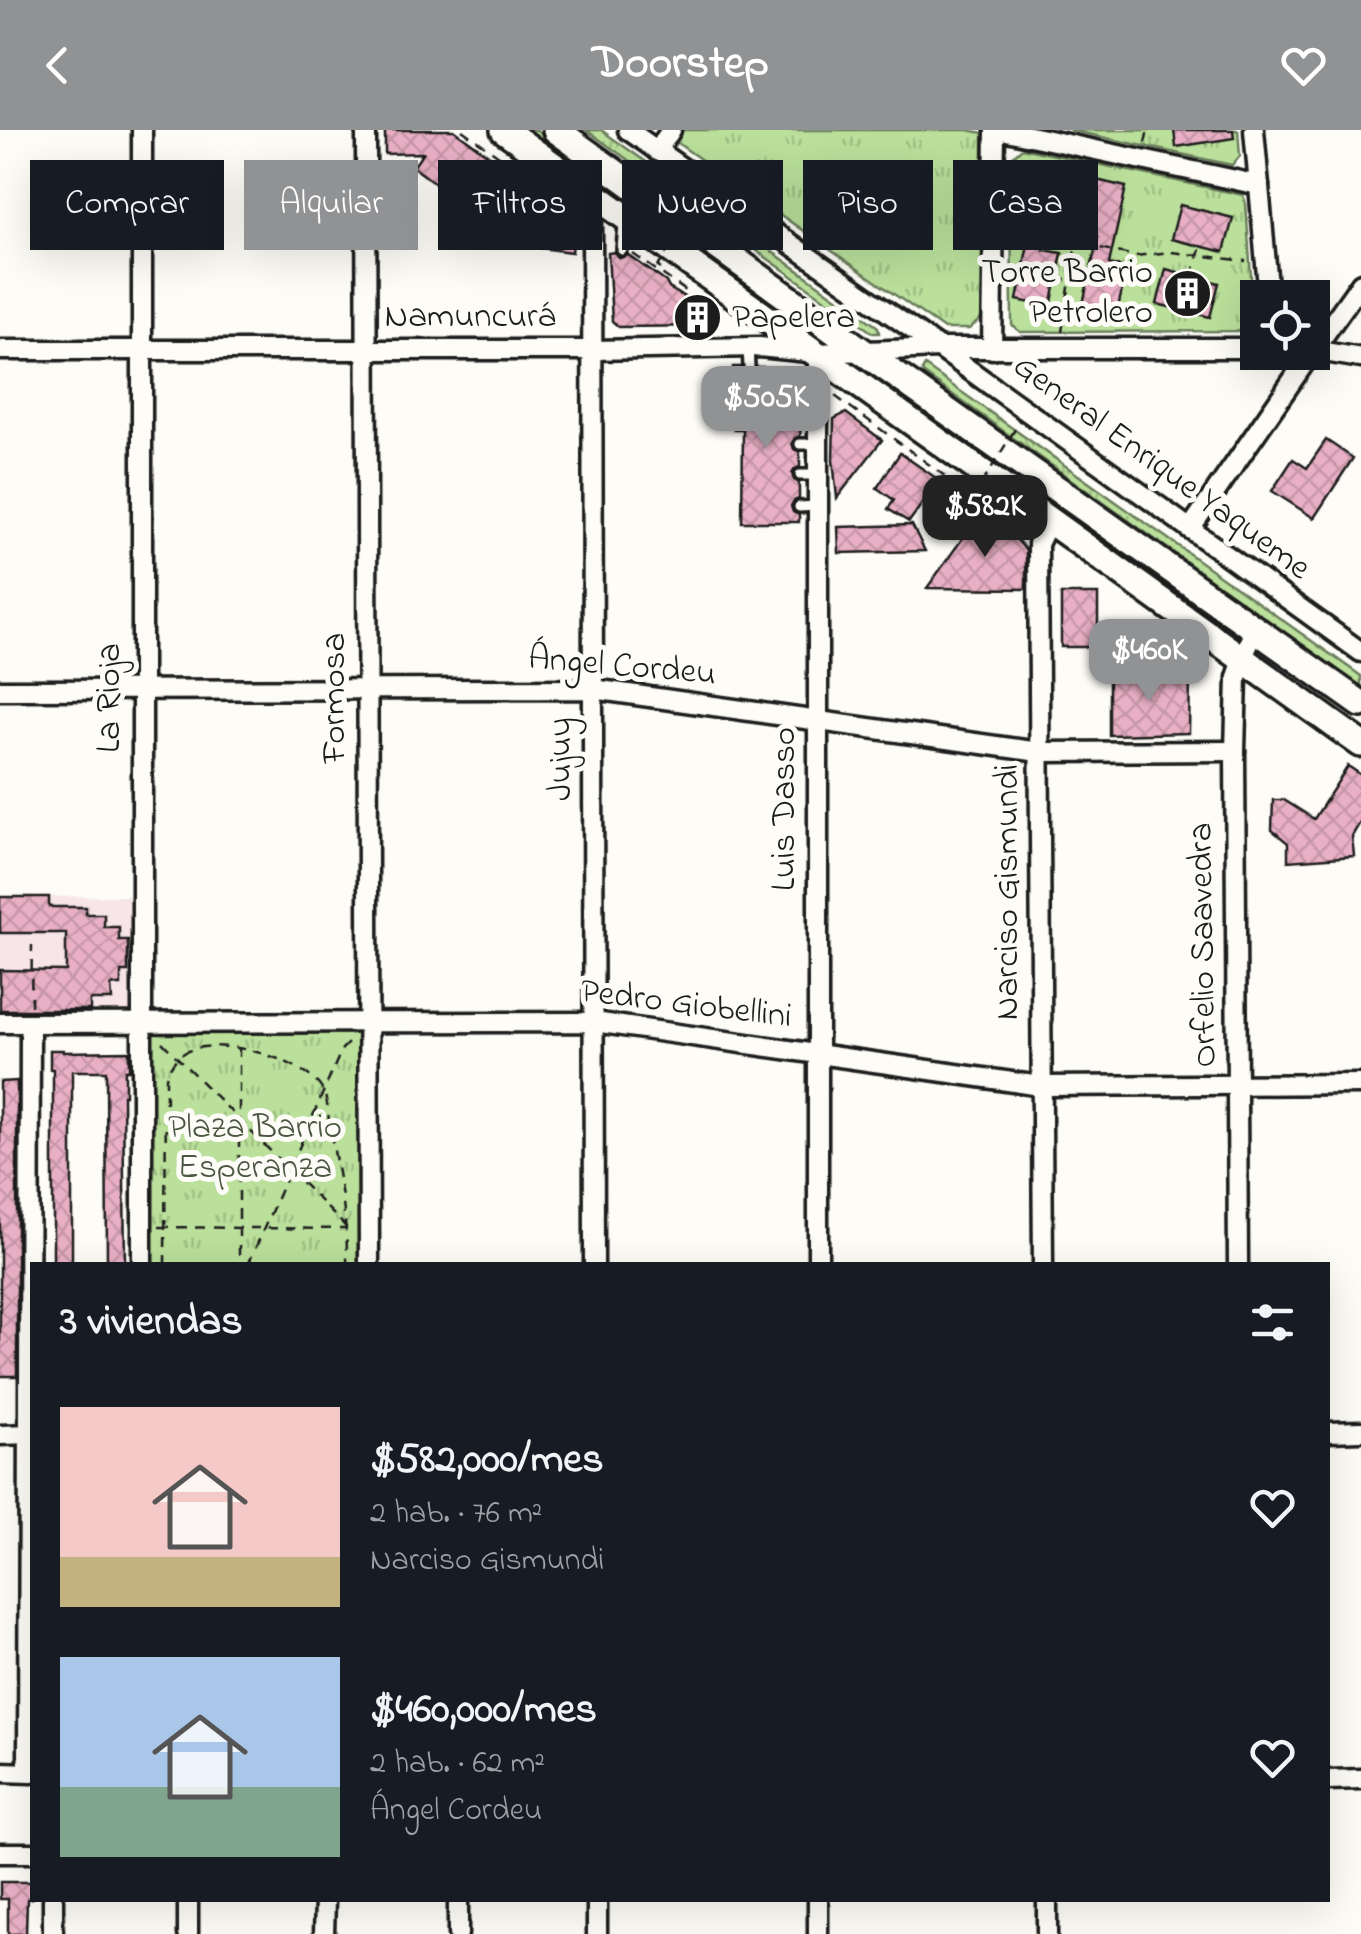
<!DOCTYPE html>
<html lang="es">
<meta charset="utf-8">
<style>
body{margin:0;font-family:"Indie Flower",sans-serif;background:#242831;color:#f1f3f6;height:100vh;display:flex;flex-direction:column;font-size:38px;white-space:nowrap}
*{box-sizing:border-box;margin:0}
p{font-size:32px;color:#9ea1a6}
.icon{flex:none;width:55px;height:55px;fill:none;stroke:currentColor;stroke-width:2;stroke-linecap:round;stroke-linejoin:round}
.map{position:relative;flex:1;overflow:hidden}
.panel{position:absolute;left:30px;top:1132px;width:1300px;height:640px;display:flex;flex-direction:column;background:#171b24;border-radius:0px;box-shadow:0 10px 40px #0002}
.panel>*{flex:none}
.banner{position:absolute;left:30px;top:30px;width:1302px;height:90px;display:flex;gap:20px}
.controls{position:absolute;left:1240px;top:150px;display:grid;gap:20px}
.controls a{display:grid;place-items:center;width:90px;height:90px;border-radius:0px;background:#171b24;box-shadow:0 10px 40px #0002;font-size:50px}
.price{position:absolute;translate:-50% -85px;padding:0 22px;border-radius:20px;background:#919294;color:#fff;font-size:32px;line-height:65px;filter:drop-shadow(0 2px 5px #0008)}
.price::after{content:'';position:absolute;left:50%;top:60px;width:30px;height:22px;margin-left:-15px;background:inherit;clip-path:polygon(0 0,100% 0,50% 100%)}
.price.active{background:#222;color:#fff}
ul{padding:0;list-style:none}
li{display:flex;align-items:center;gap:30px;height:250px;padding:0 30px}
li span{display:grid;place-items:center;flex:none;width:280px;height:200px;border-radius:0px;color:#555}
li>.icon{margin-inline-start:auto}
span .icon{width:120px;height:120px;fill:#fffc;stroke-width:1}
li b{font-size:42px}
h2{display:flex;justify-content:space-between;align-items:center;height:120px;padding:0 30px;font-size:42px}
.chip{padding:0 35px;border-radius:0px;background:#171b24;box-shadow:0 10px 40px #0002;font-size:35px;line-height:90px}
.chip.active{background:#919294;color:#fff}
header{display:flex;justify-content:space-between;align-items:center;height:130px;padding:0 30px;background:#919294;color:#fff;font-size:45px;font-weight:800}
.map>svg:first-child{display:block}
.built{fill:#f7e5e8}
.grass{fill:url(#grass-tufts);stroke:#6b7e5c;stroke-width:2.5}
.building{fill:url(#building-cross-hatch);stroke:#1c1c1c;stroke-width:2.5}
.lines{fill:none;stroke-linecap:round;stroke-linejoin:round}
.lane-casing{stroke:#1c1c1c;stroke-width:16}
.street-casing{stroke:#1c1c1c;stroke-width:25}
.secondary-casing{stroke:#1c1c1c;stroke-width:32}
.path{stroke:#1c1c1c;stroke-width:2.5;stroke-dasharray:10 8;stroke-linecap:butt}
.lane{stroke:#fdfcf7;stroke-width:9}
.street{stroke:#fdfcf7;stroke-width:18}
.secondary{stroke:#fdfcf7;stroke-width:25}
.path-bridge{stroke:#1c1c1c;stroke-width:2.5;stroke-dasharray:10 8;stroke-linecap:butt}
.labels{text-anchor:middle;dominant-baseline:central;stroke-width:10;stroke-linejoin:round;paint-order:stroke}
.poi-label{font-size:35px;fill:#1c1c1c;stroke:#fdfcf7;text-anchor:end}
.street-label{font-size:35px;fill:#1c1c1c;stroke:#fdfcf7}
.park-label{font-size:35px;fill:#4b5742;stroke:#fdfcf7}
</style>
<header><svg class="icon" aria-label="back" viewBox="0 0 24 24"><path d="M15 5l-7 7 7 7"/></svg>Doorstep<svg class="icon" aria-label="heart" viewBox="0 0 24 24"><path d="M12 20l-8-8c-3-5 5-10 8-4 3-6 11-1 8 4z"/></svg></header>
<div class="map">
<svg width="1361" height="1804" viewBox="0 0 1361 1804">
<defs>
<pattern id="grass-tufts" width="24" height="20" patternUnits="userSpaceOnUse" patternTransform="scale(2.5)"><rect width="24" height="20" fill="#bae09b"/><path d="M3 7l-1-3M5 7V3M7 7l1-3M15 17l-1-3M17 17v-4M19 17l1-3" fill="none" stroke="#9fc085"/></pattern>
<pattern id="building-cross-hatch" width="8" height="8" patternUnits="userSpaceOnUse" patternTransform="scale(2.5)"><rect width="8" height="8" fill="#e9b0c5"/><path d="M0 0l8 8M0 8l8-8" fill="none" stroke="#c797a9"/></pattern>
</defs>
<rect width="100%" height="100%" fill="#fdfcf7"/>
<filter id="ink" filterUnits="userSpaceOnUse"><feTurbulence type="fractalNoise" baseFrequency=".01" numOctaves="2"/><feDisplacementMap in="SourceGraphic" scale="20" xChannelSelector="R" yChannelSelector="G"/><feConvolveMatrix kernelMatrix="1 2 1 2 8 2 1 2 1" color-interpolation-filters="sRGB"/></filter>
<g filter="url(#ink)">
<path class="built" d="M137,766v121h-137v-120z"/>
<g class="grass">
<path d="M522,0h15l153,109 1,6 -3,2z"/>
<path d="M586,0h15l277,197 1,6h-6z"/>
<path d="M680,0h288l15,3 -1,185 -13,11h-25l-271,-189z"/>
<path d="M1069,0h169l2,26 -8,9z"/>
<path d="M1022,18l221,47 3,9 8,116 -9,11 -225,1 -8,-7 -1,-167z"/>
<path d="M925,236l436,310v11l-437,-313 -2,-3z"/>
<path d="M883,251l343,242 -1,3 -6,1 -339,-241z"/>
<path d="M152,902l208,1 -2,232h-208z"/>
</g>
<g class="building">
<path d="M385,0h69l114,83 7,10 -3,29 -31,-4 -14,-10 7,-9 -60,-43 -20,30 -15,-30 -26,-19 10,-14 -38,1z"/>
<path d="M1174,0h59l1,8 -58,9z"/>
<path d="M1027,37l35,8 -18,75 18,3 -11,54 -34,-7 15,-76 -17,-4z"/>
<path d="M1092,49l34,8 -17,77 18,4 -12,53 -34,-8 17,-76 -18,-4z"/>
<path d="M1180,75l53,13 -9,34 -53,-13z"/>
<path d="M614,122l6,6 8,-3 38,27 3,6 36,21 1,17 -87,1 -7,-6 -4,-68z"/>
<path d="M1166,139l53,14 -9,34 -53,-13z"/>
<path d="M733,237h8l2,5 5,3 6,-2 3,-6h6l1,38h37v4l-5,2 -3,5 2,6 6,3 -1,11 -5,2 -3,5 2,6 6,3v15l-5,2 -3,5 2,6 5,3v16l-5,2 -3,5 2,6 6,3v7h-57l1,-92h-9z"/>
<path d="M846,283l36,27 -45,58 -4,-38 1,-41z"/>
<path d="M1326,310l27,18 -39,60 -42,-27 21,-32 14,9z"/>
<path d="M900,323l39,27 -30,42 -21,-13 6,-9 -17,-12z"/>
<path d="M982,381l23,16 21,23v39l-99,-1z"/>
<path d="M912,395l13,26 -86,2 -1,-26z"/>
<rect x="1061" y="464" width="37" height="53"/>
<path d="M1109,543l81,1 -1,59 -80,2z"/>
<path d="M1348,636l13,9v46l-9,15 2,20 -66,5v-18l-16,-13 1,-30h11l30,19z"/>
<path d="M0,767h49v10h37v7h18v13h15v13h9v32h-7v13h-10l1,15h-22v10h-90v-40l66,1v-38h-66z"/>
<path d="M50,920h13v2l66,-1v19h-4v25h-2l2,170h-18l-1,-194h-34v194h-19v-196h-3z"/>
<path d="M17,951v295h-17v-294z"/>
<path d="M0,1752h32v16l-5,1 -1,35h-18v-35h-8z"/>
</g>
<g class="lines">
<defs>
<g id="lane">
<path d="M622,120l2,-27"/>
<path d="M748,217l1,20"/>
<path d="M801,287h17"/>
<path d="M800,314h18"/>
<path d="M800,345h18"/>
<path d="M799,377l19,-1"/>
</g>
<g id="street">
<path d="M142,0v1135"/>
<path d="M366,0l3,1135"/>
<path d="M628,0l311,218 422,304"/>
<path d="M1002,0l257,55"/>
<path d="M1254,0l15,168"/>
<path d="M657,21l14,-21"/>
<path d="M592,63l2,1072"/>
<path d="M992,219l3,-219"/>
<path d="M0,220h592l167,-3 59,6 121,-5h319"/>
<path d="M1312,220l49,8"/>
<path d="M1312,222l49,-69"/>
<path d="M818,223v912"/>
<path d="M1190,399l122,-177"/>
<path d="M0,560l593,-1 446,63 196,-1"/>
<path d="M0,893l594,-1 447,64 320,-2"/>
<path d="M1043,1135l-5,-721 11,-23"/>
<path d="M1238,1135l-3,-514 2,-74 17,-49"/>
<path d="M1328,1302l33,-1"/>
<path d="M0,1305l32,-1"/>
<path d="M0,1642l32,1"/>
<path d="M28,1642l2,-749"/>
<path d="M1328,1650l33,-1"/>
<path d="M0,1723h32"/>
<path d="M53,1770v34"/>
<path d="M188,1770v34"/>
<path d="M458,1770v34"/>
<path d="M597,1770v34"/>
<path d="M818,1770v34"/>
<path d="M1047,1770v34"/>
<path d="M324,1804l1,-34"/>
</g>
<g id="secondary">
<path d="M504,0l857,614"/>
<path d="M556,0l306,221 499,353"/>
</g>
</defs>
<use href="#lane" class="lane-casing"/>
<use href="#street" class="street-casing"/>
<use href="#secondary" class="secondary-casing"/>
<g class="path">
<path d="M462,0l114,80"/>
<path d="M1145,13l3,-13"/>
<path d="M1056,67l30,8"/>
<path d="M1013,98l122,28 36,-4 75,9"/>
<path d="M1064,110l13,-75"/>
<path d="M633,124l76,53 -1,25"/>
<path d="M1192,146l9,-30"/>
<path d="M1057,148l30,7"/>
<path d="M1062,202l14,-89"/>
<path d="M835,266l188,137"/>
<path d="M31,876l1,-61"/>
<path d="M162,912l185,186"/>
<path d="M239,917v218"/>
<path d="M159,1097l187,2"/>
<path d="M165,1135l1,-188c4,-10 8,-18 18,-24 32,-19 121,5 139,38 5,9 5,26 7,37 8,47 18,90 17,137"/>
<path d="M248,1135l94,-216 8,-8"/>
</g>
<use href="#lane" class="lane"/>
<use href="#street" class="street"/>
<use href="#secondary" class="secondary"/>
<g class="path-bridge">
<path d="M661,139l-3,-2 40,-67 -3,-2"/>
<path d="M985,353l-2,-1 37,-61 -3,-2"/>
</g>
</g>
</g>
<defs>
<symbol id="building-disc" viewBox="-11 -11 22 22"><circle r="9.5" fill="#1c1c1c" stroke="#fdfcf7"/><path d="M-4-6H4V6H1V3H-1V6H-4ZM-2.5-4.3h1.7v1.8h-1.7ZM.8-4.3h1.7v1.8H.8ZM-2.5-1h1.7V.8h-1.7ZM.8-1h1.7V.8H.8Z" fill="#fff"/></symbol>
</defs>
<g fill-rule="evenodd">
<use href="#building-disc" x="1160" y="136" width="55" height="55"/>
<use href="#building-disc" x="670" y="160" width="55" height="55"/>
</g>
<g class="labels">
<g class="poi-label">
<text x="1153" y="143">Torre Barrio<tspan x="1153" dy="40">Petrolero</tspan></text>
<text x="732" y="188" text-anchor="start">Papelera</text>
</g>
<g class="street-label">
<text x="470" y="187">Namuncurá</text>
<text transform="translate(1161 338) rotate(36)">General Enrique Yaqueme</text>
<text transform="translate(622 537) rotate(5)">Ángel Cordeu</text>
<text transform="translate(110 568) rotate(-90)">La Rioja</text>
<text transform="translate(335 568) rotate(-90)">Formosa</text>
<text transform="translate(561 629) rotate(-90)">Jujuy</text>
<text transform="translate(785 679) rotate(-90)">Luis Dasso</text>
<text transform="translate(1008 762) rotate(-90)">Narciso Gismundi</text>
<text transform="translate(1204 815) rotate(-91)">Orfelio Saavedra</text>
<text transform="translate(686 875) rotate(7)">Pedro Giobellini</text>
</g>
<g class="park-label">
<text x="255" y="998">Plaza Barrio<tspan x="255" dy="40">Esperanza</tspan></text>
</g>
</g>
</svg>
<div class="controls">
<a><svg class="icon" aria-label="locate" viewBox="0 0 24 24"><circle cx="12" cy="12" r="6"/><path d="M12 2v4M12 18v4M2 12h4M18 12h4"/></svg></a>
</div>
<b class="price" style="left:766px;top:321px">$505K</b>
<b class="price active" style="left:985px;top:430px">$582K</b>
<b class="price" style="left:1149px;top:574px">$460K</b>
<div class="banner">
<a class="chip">Comprar</a>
<a class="chip active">Alquilar</a>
<a class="chip">Filtros</a>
<a class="chip">Nuevo</a>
<a class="chip">Piso</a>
<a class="chip">Casa</a>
</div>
<section class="panel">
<h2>3 viviendas<svg class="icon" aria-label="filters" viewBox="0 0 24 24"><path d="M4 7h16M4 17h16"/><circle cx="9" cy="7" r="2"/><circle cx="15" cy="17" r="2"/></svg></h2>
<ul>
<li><span style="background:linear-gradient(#f6c9c9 75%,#c2b280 0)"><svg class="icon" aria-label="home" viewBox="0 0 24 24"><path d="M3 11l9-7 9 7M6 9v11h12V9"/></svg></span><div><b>$582,000/mes</b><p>2 hab. · 76 m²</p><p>Narciso Gismundi</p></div><svg class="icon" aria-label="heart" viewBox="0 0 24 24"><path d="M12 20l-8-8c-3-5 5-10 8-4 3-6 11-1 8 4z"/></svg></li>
<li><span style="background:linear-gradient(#a9c7e8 65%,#7fa58c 0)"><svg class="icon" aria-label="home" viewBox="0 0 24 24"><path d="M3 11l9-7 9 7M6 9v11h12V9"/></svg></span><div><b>$460,000/mes</b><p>2 hab. · 62 m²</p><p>Ángel Cordeu</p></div><svg class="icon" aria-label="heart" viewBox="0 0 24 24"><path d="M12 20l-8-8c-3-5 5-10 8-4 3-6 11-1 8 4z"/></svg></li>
</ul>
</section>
</div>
